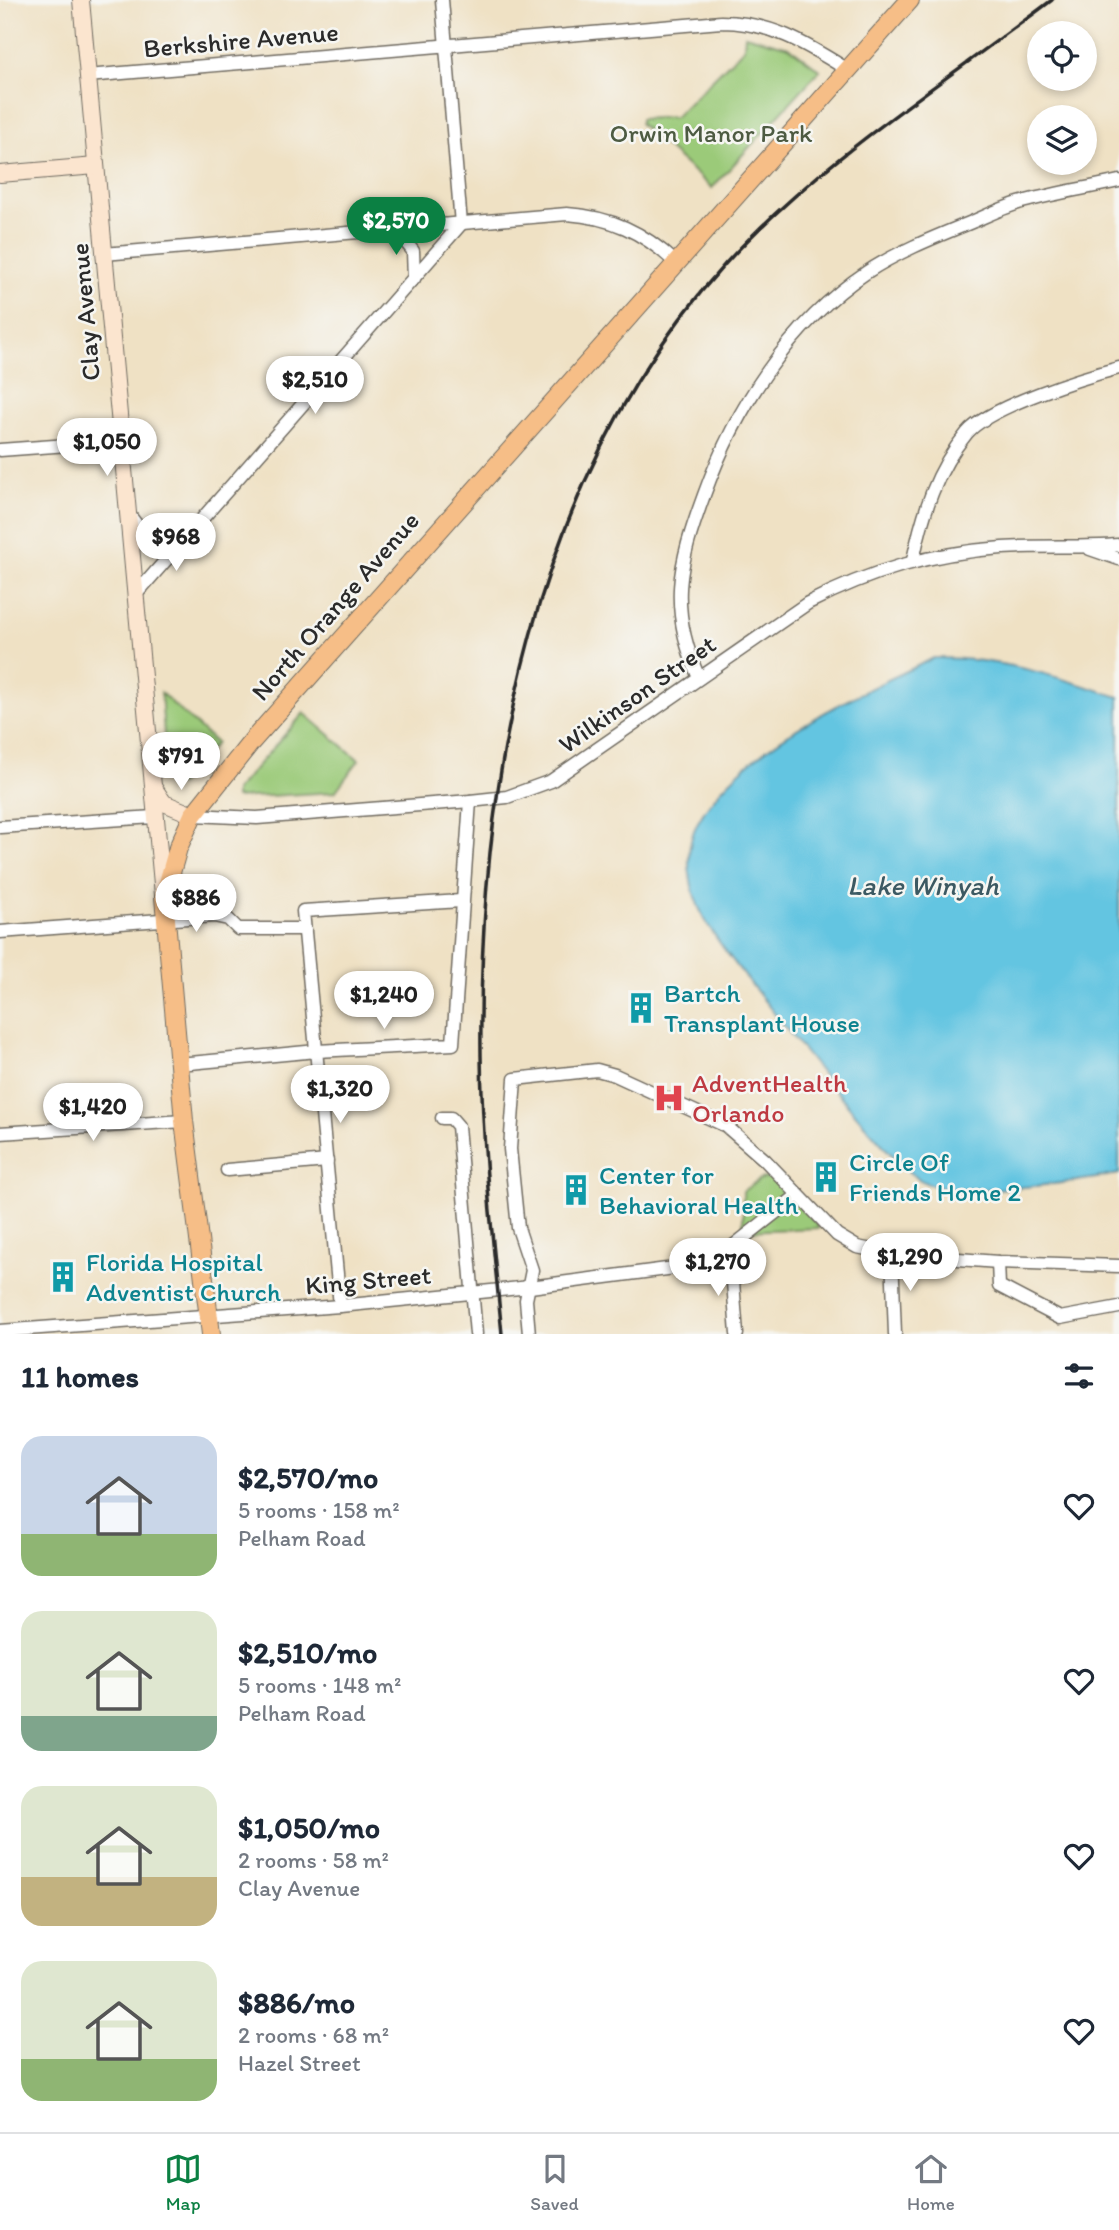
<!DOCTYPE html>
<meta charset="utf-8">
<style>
body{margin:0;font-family:Itim,sans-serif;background:#f6f6f7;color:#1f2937;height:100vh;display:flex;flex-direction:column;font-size:26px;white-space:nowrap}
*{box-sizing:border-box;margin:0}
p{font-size:23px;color:#747a83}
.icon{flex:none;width:38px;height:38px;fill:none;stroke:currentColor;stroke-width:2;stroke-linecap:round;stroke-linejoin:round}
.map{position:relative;height:1334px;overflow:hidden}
.side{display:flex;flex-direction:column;background:#fff;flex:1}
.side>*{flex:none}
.buttons{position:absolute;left:1027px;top:21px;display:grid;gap:14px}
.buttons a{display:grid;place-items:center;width:70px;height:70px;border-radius:50%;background:#fff;box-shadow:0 4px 10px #0003;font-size:35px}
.price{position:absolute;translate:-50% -60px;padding:0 16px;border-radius:24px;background:#fff;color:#222;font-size:23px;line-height:46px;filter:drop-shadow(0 2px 4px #0008)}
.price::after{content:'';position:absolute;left:50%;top:42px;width:21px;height:16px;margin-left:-10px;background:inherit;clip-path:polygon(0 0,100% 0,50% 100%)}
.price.active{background:#0b8043;color:#fff}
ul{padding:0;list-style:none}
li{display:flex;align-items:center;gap:21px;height:175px;padding:0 21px}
li span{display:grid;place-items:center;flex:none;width:196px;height:140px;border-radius:21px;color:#555}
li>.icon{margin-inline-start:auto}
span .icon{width:84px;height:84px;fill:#fffc;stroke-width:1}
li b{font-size:30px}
h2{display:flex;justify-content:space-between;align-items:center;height:84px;padding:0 21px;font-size:30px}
.tab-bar{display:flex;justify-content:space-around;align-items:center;height:98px;border-top:2px solid #e0e1e3;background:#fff;font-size:19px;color:#747a83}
.tab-bar a{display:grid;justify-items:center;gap:4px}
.tab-bar .active{color:#0b8043}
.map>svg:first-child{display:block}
.green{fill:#9bca79;stroke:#637a52;stroke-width:2}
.water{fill:#63c5e1;stroke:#477886;stroke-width:2}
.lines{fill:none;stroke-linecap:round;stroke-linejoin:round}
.street-casing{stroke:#706b61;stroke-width:15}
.secondary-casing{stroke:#706b61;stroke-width:18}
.primary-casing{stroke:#706b61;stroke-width:20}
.street{stroke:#fff;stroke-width:12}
.secondary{stroke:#fbe5cf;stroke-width:16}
.primary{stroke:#f6be87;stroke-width:18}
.rail{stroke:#2b2b2b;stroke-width:3.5}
.labels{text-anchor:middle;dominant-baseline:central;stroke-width:5;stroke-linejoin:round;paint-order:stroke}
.street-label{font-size:26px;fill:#2b2b2b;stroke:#f6f6f2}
.park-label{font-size:26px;fill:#4d5b42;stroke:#f6f6f2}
.culture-label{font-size:26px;fill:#0d838f;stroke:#f6f6f2;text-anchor:start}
.health-label{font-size:26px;fill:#be3a42;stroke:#f6f6f2;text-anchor:start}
.water-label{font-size:28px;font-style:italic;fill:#3c5962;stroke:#f6f6f2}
</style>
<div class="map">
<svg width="1119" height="1334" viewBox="0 0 1119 1334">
<rect width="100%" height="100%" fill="#f6f6f2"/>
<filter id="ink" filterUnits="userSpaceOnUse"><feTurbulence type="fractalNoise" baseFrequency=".0143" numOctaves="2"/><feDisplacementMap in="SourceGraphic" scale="14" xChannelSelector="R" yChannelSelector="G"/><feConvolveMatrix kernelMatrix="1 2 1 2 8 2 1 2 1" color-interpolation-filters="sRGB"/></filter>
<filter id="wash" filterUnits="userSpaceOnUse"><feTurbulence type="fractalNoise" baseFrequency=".00686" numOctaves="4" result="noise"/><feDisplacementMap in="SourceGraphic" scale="28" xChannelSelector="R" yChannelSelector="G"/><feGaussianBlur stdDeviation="1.57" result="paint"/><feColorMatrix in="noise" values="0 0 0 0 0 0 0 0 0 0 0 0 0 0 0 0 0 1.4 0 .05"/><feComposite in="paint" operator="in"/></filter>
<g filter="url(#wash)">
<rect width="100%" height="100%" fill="#efe1c4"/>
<g class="green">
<path d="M745,35l44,12 31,23 -108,118 -72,-64v-5l35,-2 69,-69z"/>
<path d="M161,693l55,50 -37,42 -9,-3 -3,-6z"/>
<path d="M304,713l55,47 -24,32 -100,6v-7z"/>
<path d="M771,1177l46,47 2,4 -76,3v-40l17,-12z"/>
</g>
<path class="water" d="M934,658c64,-1 125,19 185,39v477c-42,8 -157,25 -195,8 -6,-3 -12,-8 -18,-12 -49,-51 -93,-107 -136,-162 -22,-29 -48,-58 -66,-90 -15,-28 -22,-67 -6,-96 41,-75 160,-128 236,-164z"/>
</g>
<g filter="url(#ink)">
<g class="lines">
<defs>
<g id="street">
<path d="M87,76l634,-54c51,0 85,22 127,48"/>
<path d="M395,229l18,22 1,28"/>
<path d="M104,254l463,-40c44,3 76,18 108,48"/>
<path d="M0,450l122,-9"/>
<path d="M129,514c14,24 34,29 58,19"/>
<path d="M1090,549l29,10"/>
<path d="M913,560c10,-47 23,-90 54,-127 23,-27 117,-56 152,-65"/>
<path d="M137,593l324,-369 -19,-224"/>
<path d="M699,678c-31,-71 -21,-112 5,-183 31,-86 85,-171 163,-223 29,-19 63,-33 95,-46 21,-8 42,-20 64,-25 30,-8 62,-13 93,-20"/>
<path d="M193,815l64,3 213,-17 37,-4 44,-16 257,-178c62,-32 123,-50 194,-55 39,-3 78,0 117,-3"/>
<path d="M0,827l154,-10"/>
<path d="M0,932l214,-16 14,3 10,10h67"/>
<path d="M179,1064l138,-13 136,-7 17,-243"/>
<path d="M442,1118h9l7,8 18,208"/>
<path d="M0,1133l184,-12"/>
<path d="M227,1170l100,-9"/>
<path d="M723,1254l9,15 5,65"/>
<path d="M892,1254l3,80"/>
<path d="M998,1262l1,24 61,32 59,-11"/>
<path d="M340,1306l-37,-395 158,-10"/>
<path d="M0,1331l340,-25 190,-19 175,-23 18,-10 75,-59"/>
<path d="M529,1334l-3,-34 6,-30 -14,-42 -8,-79 5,-70 82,-9 18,5 96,44 15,7 39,34 72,75 20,12 35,7 106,8 121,4"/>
</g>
<g id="secondary">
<path d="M81,0l82,895"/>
<path d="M0,174l96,-8"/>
<path d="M154,788l10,15 29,12"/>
</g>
<path id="primary" d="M211,1334l-27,-213 -20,-224 14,-49 15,-33 59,-74 658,-741"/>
</defs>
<use href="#street" class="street-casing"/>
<use href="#secondary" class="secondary-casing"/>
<use href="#primary" class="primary-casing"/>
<use href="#street" class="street"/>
<use href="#secondary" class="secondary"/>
<use href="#primary" class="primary"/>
<path class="rail" d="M502,1334c-9,-93 -20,-186 -21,-279 -3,-277 53,-580 245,-792 91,-100 218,-181 326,-263"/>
</g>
</g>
<defs>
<symbol id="building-bare" viewBox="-9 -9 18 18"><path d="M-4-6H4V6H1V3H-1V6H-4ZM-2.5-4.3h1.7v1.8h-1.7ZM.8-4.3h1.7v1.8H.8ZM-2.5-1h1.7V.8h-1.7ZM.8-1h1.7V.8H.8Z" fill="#0f9aa8" stroke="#f6f6f2" stroke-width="2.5" paint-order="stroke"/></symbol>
<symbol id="hospital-bare" viewBox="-9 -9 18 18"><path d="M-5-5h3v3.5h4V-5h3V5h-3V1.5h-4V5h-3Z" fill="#e0444e" stroke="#f6f6f2" stroke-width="2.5" paint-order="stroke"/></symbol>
</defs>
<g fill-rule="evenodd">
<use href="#building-bare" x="619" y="986" width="44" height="44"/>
<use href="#hospital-bare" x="647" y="1076" width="44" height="44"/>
<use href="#building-bare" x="804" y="1155" width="44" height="44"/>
<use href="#building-bare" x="554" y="1168" width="44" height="44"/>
<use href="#building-bare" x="41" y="1255" width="44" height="44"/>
</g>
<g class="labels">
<g class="street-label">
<text transform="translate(241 40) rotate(-5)">Berkshire Avenue</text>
<text transform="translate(85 312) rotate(-95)">Clay Avenue</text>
<text transform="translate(335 606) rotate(-49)">North Orange Avenue</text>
<text transform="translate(637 694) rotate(-35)">Wilkinson Street</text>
<text transform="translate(368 1280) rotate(-5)">King Street</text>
</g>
<g class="park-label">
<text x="711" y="133">Orwin Manor Park</text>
</g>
<g class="culture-label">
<text x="664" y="993">Bartch<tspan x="664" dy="30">Transplant House</tspan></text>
<text x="849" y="1162">Circle Of<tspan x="849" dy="30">Friends Home 2</tspan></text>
<text x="599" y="1175">Center for<tspan x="599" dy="30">Behavioral Health</tspan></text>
<text x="86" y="1262">Florida Hospital<tspan x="86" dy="30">Adventist Church</tspan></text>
</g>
<g class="health-label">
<text x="692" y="1083">AdventHealth<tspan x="692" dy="30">Orlando</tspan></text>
</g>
<g class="water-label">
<text x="923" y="885">Lake Winyah</text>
</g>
</g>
</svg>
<div class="buttons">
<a><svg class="icon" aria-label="locate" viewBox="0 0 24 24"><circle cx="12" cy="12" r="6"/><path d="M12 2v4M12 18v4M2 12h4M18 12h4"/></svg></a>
<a><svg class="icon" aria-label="layers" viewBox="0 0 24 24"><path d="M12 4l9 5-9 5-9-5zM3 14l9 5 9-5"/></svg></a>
</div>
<b class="price active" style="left:396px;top:257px">$2,570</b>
<b class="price" style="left:315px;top:416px">$2,510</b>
<b class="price" style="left:107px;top:478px">$1,050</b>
<b class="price" style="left:176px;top:573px">$968</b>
<b class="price" style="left:181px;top:792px">$791</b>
<b class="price" style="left:196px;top:934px">$886</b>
<b class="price" style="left:384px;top:1031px">$1,240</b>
<b class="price" style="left:340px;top:1125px">$1,320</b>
<b class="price" style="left:93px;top:1143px">$1,420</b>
<b class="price" style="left:910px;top:1293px">$1,290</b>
<b class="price" style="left:718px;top:1298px">$1,270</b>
</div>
<section class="side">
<h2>11 homes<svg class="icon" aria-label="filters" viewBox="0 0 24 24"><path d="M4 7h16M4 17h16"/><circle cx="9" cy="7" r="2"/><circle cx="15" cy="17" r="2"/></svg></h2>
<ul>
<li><span style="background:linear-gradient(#c9d6e8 70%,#8fb573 0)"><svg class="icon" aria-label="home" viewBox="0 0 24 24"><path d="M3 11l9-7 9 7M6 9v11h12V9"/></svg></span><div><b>$2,570/mo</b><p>5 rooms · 158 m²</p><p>Pelham Road</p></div><svg class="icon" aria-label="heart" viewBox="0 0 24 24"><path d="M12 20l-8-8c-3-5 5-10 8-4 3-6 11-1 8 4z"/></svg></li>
<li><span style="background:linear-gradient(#dfe7d0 75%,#7fa58c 0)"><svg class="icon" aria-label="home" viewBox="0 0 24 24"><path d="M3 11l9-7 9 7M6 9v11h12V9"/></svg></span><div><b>$2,510/mo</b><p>5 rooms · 148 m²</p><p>Pelham Road</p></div><svg class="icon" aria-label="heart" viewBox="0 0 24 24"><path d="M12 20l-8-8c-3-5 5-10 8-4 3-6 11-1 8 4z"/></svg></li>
<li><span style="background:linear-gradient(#dfe7d0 65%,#c2b280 0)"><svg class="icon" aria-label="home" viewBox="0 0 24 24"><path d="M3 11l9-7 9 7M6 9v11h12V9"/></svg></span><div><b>$1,050/mo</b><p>2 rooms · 58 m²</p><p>Clay Avenue</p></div><svg class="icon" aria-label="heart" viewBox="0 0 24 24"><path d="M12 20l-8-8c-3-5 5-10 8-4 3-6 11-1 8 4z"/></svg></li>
<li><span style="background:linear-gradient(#dfe7d0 70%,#8fb573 0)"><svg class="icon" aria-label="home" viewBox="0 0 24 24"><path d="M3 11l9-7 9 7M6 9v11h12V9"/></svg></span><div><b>$886/mo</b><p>2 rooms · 68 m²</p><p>Hazel Street</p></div><svg class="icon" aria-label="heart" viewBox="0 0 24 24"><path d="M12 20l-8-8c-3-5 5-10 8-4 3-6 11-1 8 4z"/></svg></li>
</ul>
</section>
<nav class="tab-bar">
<a class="active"><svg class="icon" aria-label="map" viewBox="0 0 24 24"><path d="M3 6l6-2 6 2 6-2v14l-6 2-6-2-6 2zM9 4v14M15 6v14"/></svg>Map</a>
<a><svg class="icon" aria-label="saved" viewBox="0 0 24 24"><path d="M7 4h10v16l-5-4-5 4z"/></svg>Saved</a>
<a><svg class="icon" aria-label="home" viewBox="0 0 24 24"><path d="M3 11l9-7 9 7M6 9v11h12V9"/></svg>Home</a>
</nav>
